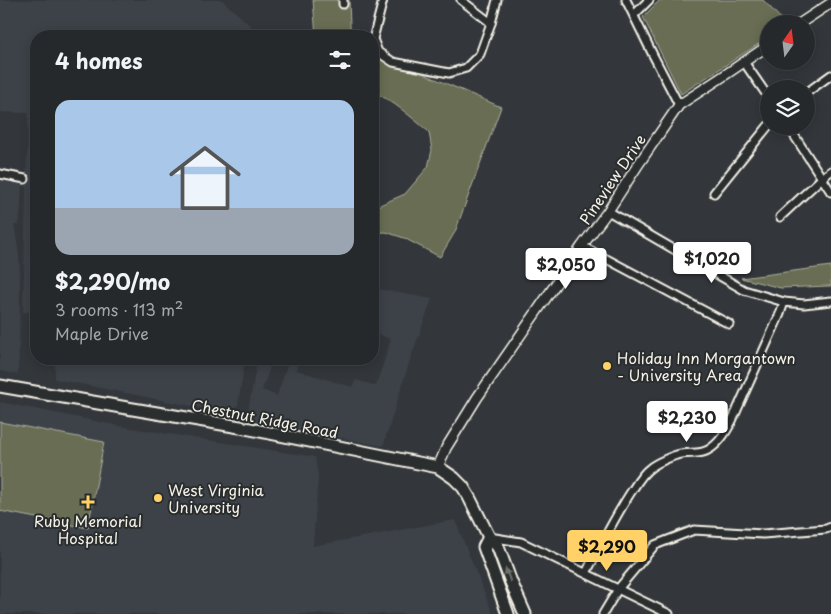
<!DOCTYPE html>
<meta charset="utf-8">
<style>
body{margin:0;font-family:"Playpen Sans",sans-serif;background:#2e3134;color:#f1f3f6;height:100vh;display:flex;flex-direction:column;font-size:19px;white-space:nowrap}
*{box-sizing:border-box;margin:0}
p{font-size:16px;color:#a4a6a9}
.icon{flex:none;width:28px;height:28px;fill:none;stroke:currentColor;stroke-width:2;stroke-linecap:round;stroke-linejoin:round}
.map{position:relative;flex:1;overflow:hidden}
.sheet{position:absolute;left:30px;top:30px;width:349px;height:335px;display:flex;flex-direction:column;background:#26292c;border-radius:20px;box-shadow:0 2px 12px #0003,0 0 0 1px #424548}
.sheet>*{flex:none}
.needle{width:32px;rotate:14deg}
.buttons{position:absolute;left:760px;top:15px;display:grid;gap:10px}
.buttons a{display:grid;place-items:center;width:55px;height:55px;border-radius:50%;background:#26292c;box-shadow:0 2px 12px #0003,0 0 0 1px #424548;font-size:25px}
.price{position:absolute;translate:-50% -42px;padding:0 11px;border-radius:5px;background:#fff;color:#222;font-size:16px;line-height:32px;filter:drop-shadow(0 1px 2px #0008)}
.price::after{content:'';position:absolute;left:50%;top:30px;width:15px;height:11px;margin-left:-8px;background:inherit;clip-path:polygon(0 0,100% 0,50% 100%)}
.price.active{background:#ffd166;color:#111}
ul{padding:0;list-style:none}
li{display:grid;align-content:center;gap:10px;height:265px;padding:0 25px}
li span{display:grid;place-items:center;height:155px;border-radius:15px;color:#555}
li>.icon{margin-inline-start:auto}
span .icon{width:90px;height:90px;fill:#fffc;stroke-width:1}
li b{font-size:21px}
h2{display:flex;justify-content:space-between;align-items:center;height:60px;padding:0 25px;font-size:21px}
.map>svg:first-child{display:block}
.built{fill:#3d424a}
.green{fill:#676d53;stroke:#aeaf9e}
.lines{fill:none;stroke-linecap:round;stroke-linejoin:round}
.minor-casing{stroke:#f4f1e8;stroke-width:11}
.tertiary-casing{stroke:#f4f1e8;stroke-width:12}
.primary-casing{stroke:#f4f1e8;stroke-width:15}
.minor{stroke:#2a2d2e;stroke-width:7}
.tertiary{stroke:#2a2d2e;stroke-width:9}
.primary{stroke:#2a2d2e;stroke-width:11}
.oneway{fill:#71726f}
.poi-dot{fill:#ffd166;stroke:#2a2d2e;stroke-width:2}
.labels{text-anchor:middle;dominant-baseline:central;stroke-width:4;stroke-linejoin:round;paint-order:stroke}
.street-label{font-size:15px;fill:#f4f1e8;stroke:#2a2d2e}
.poi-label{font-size:15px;fill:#f4f1e8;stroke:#2a2d2e;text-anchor:start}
</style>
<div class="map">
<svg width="831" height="614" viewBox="0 0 831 614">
<rect width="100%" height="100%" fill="#33373b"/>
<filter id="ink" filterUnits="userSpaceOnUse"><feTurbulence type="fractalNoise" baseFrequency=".02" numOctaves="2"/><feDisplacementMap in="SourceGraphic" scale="10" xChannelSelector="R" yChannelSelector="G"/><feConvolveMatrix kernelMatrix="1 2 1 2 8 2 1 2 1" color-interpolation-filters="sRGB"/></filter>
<g filter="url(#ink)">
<g class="built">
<path d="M0,0h222l40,36h-226v276h-13l5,-199 -28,-1z"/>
<path d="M0,177l22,4 -1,26 -2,18h-5l5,30 1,20v31l-2,68 -18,-3z"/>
<path d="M373,288l59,11 -21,58 -28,89 -131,-26 -3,-5v-9l8,-45 3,-2h13l-11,31 15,6 11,-34 9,3 -1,5 56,17 4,-7 20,6 15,-47 -18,-7z"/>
<path d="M55,359h190l-7,46 -11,8 -172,-34z"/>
<path d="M0,402l124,25 191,30 3,19 -5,70 142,-26 38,94h-493z"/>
</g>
<g class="green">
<path d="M313,0h36l1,25 1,11h-35z"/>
<path d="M660,0h103l23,24h-17v13l-88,57 -38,-77z"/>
<path d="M373,56l16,3 112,48 -46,125 -15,25 -36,-19 -18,-6 -13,1v-25l32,-14 23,-27 4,-17 -3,-18c-18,-15 -35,-31 -56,-40z"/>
<path d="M831,266v20h-3l-47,2 -40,-10z"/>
<path d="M0,422l104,20 -16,86 -88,-17z"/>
</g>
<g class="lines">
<defs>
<g id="minor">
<path d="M343,0v4"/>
<path d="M383,0l-10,39 5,13 15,10 56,11 17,-5 14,-14 11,-31 6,-23"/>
<path d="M461,0l30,23"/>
<path d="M626,0l27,55 26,50"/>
<path d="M634,15l15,-15"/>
<path d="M744,62l25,36"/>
<path d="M806,93l25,-18"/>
<path d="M788,126l43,66"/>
<path d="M0,174l25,5"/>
<path d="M714,193l55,-68"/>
<path d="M608,211l136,79 40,12 20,2 27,-3"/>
<path d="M780,217l42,-39 9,-7"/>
<path d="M582,246l147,78"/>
<path d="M489,537l32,5 148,72"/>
<path d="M586,573c15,-28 29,-57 47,-84 5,-8 10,-16 17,-21 6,-5 24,-13 31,-14 9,-2 19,1 27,-4 11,-6 18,-18 24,-29l48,-107 4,-12"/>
<path d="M603,614l15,-25 37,-44 39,-15 69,4 63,-5 5,-2"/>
</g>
<g id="tertiary">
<path d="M799,24l32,-21"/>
<path d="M438,467l8,-19 31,-50 105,-152 26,-35 30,-46 41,-60 40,-26 50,-34"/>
</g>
<g id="primary">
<path d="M0,386l127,22 113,19 198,40 16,11 9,9 6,10 20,40 9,10 13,35 14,32"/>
<path d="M489,537l-5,10 24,67"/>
</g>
</defs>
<use href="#minor" class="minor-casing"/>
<use href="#tertiary" class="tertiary-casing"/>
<use href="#primary" class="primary-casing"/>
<use href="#minor" class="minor"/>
<use href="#tertiary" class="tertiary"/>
<use href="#primary" class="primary"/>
</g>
<defs><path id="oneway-solid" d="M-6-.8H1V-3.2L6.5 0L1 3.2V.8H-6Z" transform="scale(1.25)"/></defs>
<use class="oneway" href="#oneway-solid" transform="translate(508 575) rotate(-110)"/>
</g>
<g class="poi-dot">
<circle cx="607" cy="366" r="5"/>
<circle cx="158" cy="498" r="5"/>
<path d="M85.5 494.5h5v5h5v5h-5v5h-5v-5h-5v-5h5z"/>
</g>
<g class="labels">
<g class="street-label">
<text transform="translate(612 179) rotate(-56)">Pineview Drive</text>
<text transform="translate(265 418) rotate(11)">Chestnut Ridge Road</text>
</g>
<g class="poi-label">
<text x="617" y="357">Holiday Inn Morgantown<tspan x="617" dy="17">- University Area</tspan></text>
<text x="168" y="489">West Virginia<tspan x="168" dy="17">University</tspan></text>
<text x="88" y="520" text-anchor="middle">Ruby Memorial<tspan x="88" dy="17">Hospital</tspan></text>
</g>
</g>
</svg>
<div class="buttons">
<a><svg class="needle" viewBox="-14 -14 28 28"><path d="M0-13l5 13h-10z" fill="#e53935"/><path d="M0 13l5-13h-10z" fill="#a4a6a9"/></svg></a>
<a><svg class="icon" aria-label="layers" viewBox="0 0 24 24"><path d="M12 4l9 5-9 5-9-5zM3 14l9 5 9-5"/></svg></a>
</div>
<b class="price" style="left:712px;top:284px">$1,020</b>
<b class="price" style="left:566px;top:290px">$2,050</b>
<b class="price" style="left:687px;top:443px">$2,230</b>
<b class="price active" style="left:607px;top:572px">$2,290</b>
<section class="sheet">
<h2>4 homes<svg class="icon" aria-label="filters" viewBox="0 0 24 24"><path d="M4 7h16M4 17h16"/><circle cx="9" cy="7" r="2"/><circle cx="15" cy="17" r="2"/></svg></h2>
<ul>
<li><span style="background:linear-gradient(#a9c7e8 70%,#9aa5b1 0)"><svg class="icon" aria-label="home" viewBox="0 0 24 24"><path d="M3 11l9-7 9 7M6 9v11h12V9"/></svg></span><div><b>$2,290/mo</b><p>3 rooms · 113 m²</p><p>Maple Drive</p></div></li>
</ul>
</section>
</div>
